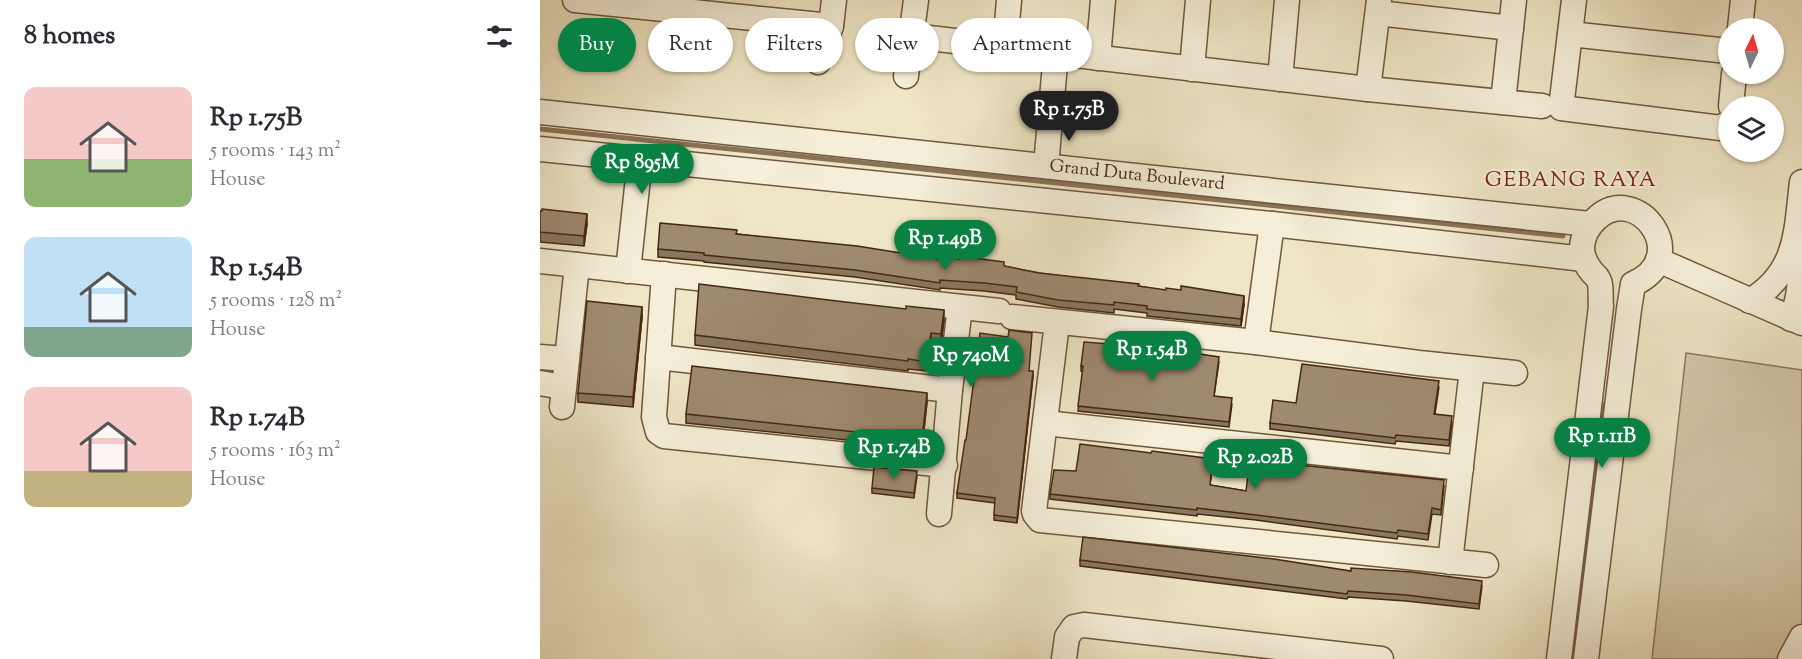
<!DOCTYPE html>
<meta charset="utf-8">
<style>
body{margin:0;font-family:"Sorts Mill Goudy",serif;background:#f2f2f3;color:#2b2b33;height:100vh;display:flex;flex-direction:column;font-size:22px;white-space:nowrap}
*{box-sizing:border-box;margin:0}
p{font-size:20px;color:#7c7c81}
.icon{flex:none;width:33px;height:33px;fill:none;stroke:currentColor;stroke-width:2;stroke-linecap:round;stroke-linejoin:round}
.map{position:relative;flex:1;overflow:hidden}
.details{display:flex;flex-direction:column;background:#fff;width:540px}
.details>*{flex:none}
.top-card{position:absolute;left:18px;top:18px;width:570px;height:54px;display:flex;gap:12px}
.needle{width:39px;rotate:5deg}
.fabs{position:absolute;left:1178px;top:18px;display:grid;gap:12px}
.fabs a{display:grid;place-items:center;width:66px;height:66px;border-radius:50%;background:#fff;box-shadow:0 2px 4px #0004;font-size:30px}
.price{position:absolute;translate:-50% -51px;padding:0 14px;border-radius:21px;background:#0b8043;color:#fff;font-size:20px;line-height:39px;filter:drop-shadow(0 2px 3px #0008)}
.price::after{content:'';position:absolute;left:50%;top:36px;width:18px;height:14px;margin-left:-9px;background:inherit;clip-path:polygon(0 0,100% 0,50% 100%)}
.price.current{background:#222;color:#fff}
ul{padding:0;list-style:none}
li{display:flex;align-items:center;gap:18px;height:150px;padding:0 24px}
li span{display:grid;place-items:center;flex:none;width:168px;height:120px;border-radius:12px;color:#555}
li>.icon{margin-inline-start:auto}
span .icon{width:72px;height:72px;fill:#fffc;stroke-width:1}
li b{font-size:26px}
h2{display:flex;justify-content:space-between;align-items:center;height:72px;padding:0 24px;font-size:26px}
.tag{padding:0 21px;border-radius:27px;background:#fff;box-shadow:0 2px 4px #0004;font-size:21px;line-height:54px}
.tag.current{background:#0b8043;color:#fff}
main{display:flex;flex:1;min-height:0}
.map>svg:first-child{display:block}
.green{fill:#d2c6a6;stroke:#8c765c;stroke-width:1.5}
.lines{fill:none;stroke-linecap:round;stroke-linejoin:round}
.stream{stroke:#897358;stroke-width:5}
.minor-casing{stroke:#70573e;stroke-width:27}
.minor{stroke:#f5efd9;stroke-width:24}
.wall{fill:#88775f;stroke:#462711;stroke-width:1.5}
.shaded-wall{fill:#6f614e;stroke:#462711;stroke-width:1.5}
.building{fill:#9e8a6f;stroke:#462711;stroke-width:1.5}
.labels{text-anchor:middle;dominant-baseline:central;stroke-width:4.5;stroke-linejoin:round;paint-order:stroke}
.street-label{font-size:18px;fill:#462711;stroke:#f5efd9}
.quarter-label{font-size:21px;letter-spacing:1.5px;fill:#7a1f14;stroke:#f5efd9}
</style>
<main>
<section class="details">
<h2>8 homes<svg class="icon" aria-label="filters" viewBox="0 0 24 24"><path d="M4 7h16M4 17h16"/><circle cx="9" cy="7" r="2"/><circle cx="15" cy="17" r="2"/></svg></h2>
<ul>
<li><span style="background:linear-gradient(#f6c9c9 60%,#8fb573 0)"><svg class="icon" aria-label="home" viewBox="0 0 24 24"><path d="M3 11l9-7 9 7M6 9v11h12V9"/></svg></span><div><b>Rp 1.75B</b><p>5 rooms · 143 m²</p><p>House</p></div></li>
<li><span style="background:linear-gradient(#bfe0f5 75%,#7fa58c 0)"><svg class="icon" aria-label="home" viewBox="0 0 24 24"><path d="M3 11l9-7 9 7M6 9v11h12V9"/></svg></span><div><b>Rp 1.54B</b><p>5 rooms · 128 m²</p><p>House</p></div></li>
<li><span style="background:linear-gradient(#f6c9c9 70%,#c2b280 0)"><svg class="icon" aria-label="home" viewBox="0 0 24 24"><path d="M3 11l9-7 9 7M6 9v11h12V9"/></svg></span><div><b>Rp 1.74B</b><p>5 rooms · 163 m²</p><p>House</p></div></li>
</ul>
</section>
<div class="map">
<svg width="1262" height="659" viewBox="0 0 1262 659">
<rect width="100%" height="100%" fill="#efe6c5"/>
<filter id="stains"><feTurbulence type="fractalNoise" baseFrequency=".00333" numOctaves="4"/><feColorMatrix values="0 0 0 0 .2 0 0 0 0 .09 0 0 0 0 .02 0 0 0 .5 -.17"/></filter>
<radialGradient id="worn" r=".72"><stop offset=".6" stop-color="#630" stop-opacity="0"/><stop offset="1" stop-color="#630" stop-opacity=".3"/></radialGradient>
<path class="green" d="M1146,353l116,17v289h-150z"/>
<g class="lines">
<g class="stream">
<path d="M0,129l1023,107"/>
<path d="M1037,625l28,-221"/>
<path d="M1034,659v-1"/>
</g>
<defs>
<g id="minor">
<path d="M35,0l256,26 3,-26"/>
<path d="M1034,0l-13,108 160,20 7,-5"/>
<path d="M838,13l133,15"/>
<path d="M1200,28l3,-28"/>
<path d="M1030,34l158,17"/>
<path d="M372,36l456,53 174,17"/>
<path d="M465,47l4,-47"/>
<path d="M558,58l5,-58"/>
<path d="M278,62l13,-36"/>
<path d="M652,69l6,-69"/>
<path d="M366,76l10,-76"/>
<path d="M740,79l7,-79"/>
<path d="M828,89l11,-89"/>
<path d="M963,102l11,-102"/>
<path d="M1191,106l3,-32"/>
<path d="M0,112c350,40 700,75 1050,112"/>
<path d="M0,149l732,75 312,35"/>
<path d="M506,166l10,-113"/>
<path d="M1118,260l144,63"/>
<path d="M0,261l459,50"/>
<path d="M88,271l12,-112"/>
<path d="M124,274l-10,143 4,15 6,4 281,29"/>
<path d="M1210,301c48,-29 46,-69 52,-119"/>
<path d="M472,317l244,25 163,21 96,10"/>
<path d="M1251,319c11,-25 11,-50 4,-76"/>
<path d="M517,323l-23,188 1,3 5,6 446,45"/>
<path d="M716,342l16,-118"/>
<path d="M0,357l25,2"/>
<path d="M118,357l292,33"/>
<path d="M0,383l23,4"/>
<path d="M22,407l15,-142"/>
<path d="M505,423l416,45"/>
<path d="M399,514l11,-124 10,-83"/>
<path d="M910,562l22,-193"/>
<path d="M524,659l3,-22 7,-10 10,-2 297,34"/>
<path d="M1019,659l42,-353c-1,-7 1,-21 -3,-27 -1,-3 -4,-4 -6,-7 -6,-7 -10,-16 -10,-25 1,-11 6,-21 14,-28 40,-39 99,38 37,65l-4,25 -43,350"/>
<path d="M1250,659l12,-22"/>
</g>
</defs>
<use href="#minor" class="minor-casing"/>
<use href="#minor" class="minor"/>
</g>
<g class="wall">
<path d="M0,211l47,13 -3,22 -44,-4z"/>
<path d="M197,234l208,26 59,6 35,7 99,13 106,18 -3,22 -94,-10v-3l-33,-4v4l-56,-6 -42,-8v-4l-32,-4 -44,-3v2l-85,-13 -151,-15v-1l-46,-4v-8z"/>
<path d="M102,317l-9,90 -55,-5v-9z"/>
<path d="M404,320l-3,24 -10,-1 -4,28 -19,-2v2l-213,-26v-10z"/>
<path d="M679,362l-5,34 18,8 -3,23 -151,-16 5,-40h-2v-5z"/>
<path d="M490,371l3,5 -16,147 -23,-3 1,-17 -38,-5v-5l9,-53z"/>
<path d="M899,387l-4,27 17,8 -3,24 -53,-5 -1,3 -125,-15v-6l26,-20z"/>
<path d="M387,402l-5,46 -236,-25v-9z"/>
<path d="M611,453l62,11 -3,21 36,6 198,-5 -3,29 -9,-1 -4,26 -30,-4 -1,3 -141,-19 -59,-6v2l-147,-17v-5l26,-23z"/>
<path d="M377,476l-3,22 -42,-5v-5z"/>
<path d="M540,560l271,11 131,15 -3,23 -73,-8 -58,-4 -1,2 -267,-33z"/>
</g>
<g class="shaded-wall">
<path d="M47,214v10l-3,22v-10z"/>
<path d="M704,296v8l-3,22v-7z"/>
<path d="M102,307v10l-9,90v-10z"/>
<path d="M404,310v10l-3,24v-10z"/>
<path d="M391,333v10l-4,28v-9z"/>
<path d="M493,371v5l-16,147v-5z"/>
<path d="M387,393v9l-5,46v-9z"/>
</g>
<g class="building">
<path d="M2,209l45,5 -3,22 -44,-4v-21h2z"/>
<path d="M120,223l77,7 -1,4 121,12 88,14 1,-3 13,2v-3l45,6v4l35,7 100,11 -1,2 28,4v-2l15,2v-4l63,10 -3,23 -94,-10v-3l-33,-4v3l-56,-5 -42,-8 1,-5 -33,-4 -44,-3v3l-85,-13 -151,-15v-2l-46,-4z"/>
<path d="M159,284l138,17 69,8v-3l38,4 -3,24 -10,-1 -4,29 -19,-3v2l-213,-26z"/>
<path d="M47,301l55,6 -9,90 -55,-4z"/>
<path d="M469,330l23,3 -3,38h4l-16,147 -23,-3 1,-17 -38,-5 8,-53h1l14,-107 28,4z"/>
<path d="M544,342l77,6 58,9 -5,39 18,2 -3,24 -151,-16 5,-40h-2z"/>
<path d="M762,364l137,17 -5,33 18,2 -3,24 -53,-5 -1,3 -125,-15 3,-23 23,3z"/>
<path d="M152,366l235,27 -5,46 -236,-25z"/>
<path d="M540,444l71,9 1,-2 61,8 -3,26 36,6 4,-31 194,20 -3,30 -9,-2 -4,26 -30,-4 -1,3 -141,-18 -59,-7v2l-147,-16 4,-24 22,1z"/>
<path d="M334,467l43,4 -3,22 -42,-5z"/>
<path d="M543,537l191,22 77,12v-3l61,4 70,9 -3,23 -73,-9 -58,-4 -1,3 -267,-34z"/>
</g>
<g class="labels">
<g class="street-label">
<text transform="translate(597 176) rotate(6)">Grand Duta Boulevard</text>
</g>
<g class="quarter-label">
<text x="1031" y="181">GEBANG RAYA</text>
</g>
</g>
<rect width="100%" height="100%" filter="url(#stains)"/>
<rect width="100%" height="100%" fill="url(#worn)"/>
</svg>
<div class="fabs">
<a><svg class="needle" viewBox="-14 -14 28 28"><path d="M0-13l5 13h-10z" fill="#e53935"/><path d="M0 13l5-13h-10z" fill="#7c7c81"/></svg></a>
<a><svg class="icon" aria-label="layers" viewBox="0 0 24 24"><path d="M12 4l9 5-9 5-9-5zM3 14l9 5 9-5"/></svg></a>
</div>
<b class="price current" style="left:529px;top:142px">Rp 1.75B</b>
<b class="price" style="left:102px;top:195px">Rp 895M</b>
<b class="price" style="left:405px;top:271px">Rp 1.49B</b>
<b class="price" style="left:612px;top:382px">Rp 1.54B</b>
<b class="price" style="left:431px;top:388px">Rp 740M</b>
<b class="price" style="left:1062px;top:469px">Rp 1.11B</b>
<b class="price" style="left:354px;top:480px">Rp 1.74B</b>
<b class="price" style="left:715px;top:490px">Rp 2.02B</b>
<div class="top-card">
<a class="tag current">Buy</a>
<a class="tag">Rent</a>
<a class="tag">Filters</a>
<a class="tag">New</a>
<a class="tag">Apartment</a>
</div>
</div>
</main>
